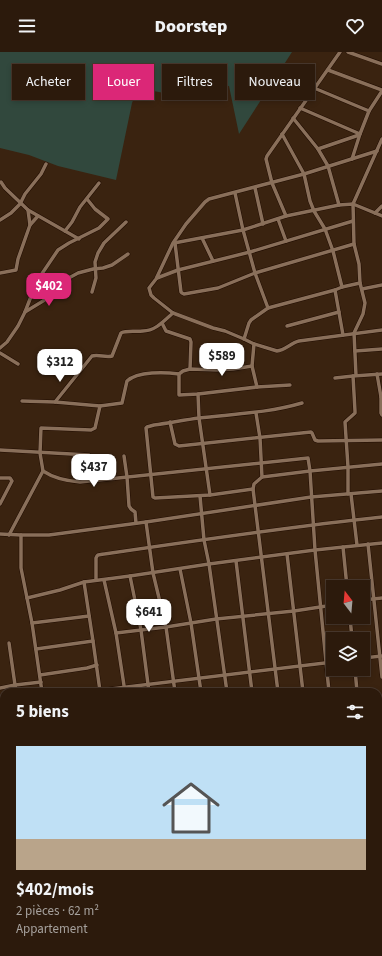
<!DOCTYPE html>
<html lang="fr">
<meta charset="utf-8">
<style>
body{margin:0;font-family:"Source Sans 3",sans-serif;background:#38271a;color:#f1f3f6;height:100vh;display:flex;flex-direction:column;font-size:15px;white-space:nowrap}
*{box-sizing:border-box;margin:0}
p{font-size:13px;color:#a6a19d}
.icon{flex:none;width:22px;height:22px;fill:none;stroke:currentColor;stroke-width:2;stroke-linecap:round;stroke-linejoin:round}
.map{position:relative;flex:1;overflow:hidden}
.panel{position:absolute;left:0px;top:636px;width:382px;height:268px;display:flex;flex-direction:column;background:#2c1a0c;border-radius:12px 12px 0 0;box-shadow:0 2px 6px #0003,0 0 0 1px #48382d}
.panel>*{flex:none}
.guide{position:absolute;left:12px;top:12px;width:358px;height:36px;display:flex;gap:8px}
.needle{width:26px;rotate:344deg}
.tools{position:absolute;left:326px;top:528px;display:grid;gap:8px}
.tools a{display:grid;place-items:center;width:44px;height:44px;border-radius:0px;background:#2c1a0c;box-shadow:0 2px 6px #0003,0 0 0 1px #48382d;font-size:20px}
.price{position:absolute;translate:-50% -34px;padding:0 9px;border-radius:8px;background:#fff;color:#222;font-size:13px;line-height:26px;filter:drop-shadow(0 1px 2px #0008)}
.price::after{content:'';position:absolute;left:50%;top:24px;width:12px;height:9px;margin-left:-6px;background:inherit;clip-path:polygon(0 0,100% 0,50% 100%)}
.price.on{background:#db2777;color:#fff}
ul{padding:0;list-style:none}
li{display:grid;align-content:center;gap:8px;height:212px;padding:0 16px}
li+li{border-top:1px solid #48382d}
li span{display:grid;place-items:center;height:124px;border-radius:0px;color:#555}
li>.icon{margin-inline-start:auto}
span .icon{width:72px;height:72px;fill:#fffc;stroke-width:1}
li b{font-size:17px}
h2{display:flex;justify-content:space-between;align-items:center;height:48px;padding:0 16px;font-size:17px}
.pill{padding:0 14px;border-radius:0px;background:#2c1a0c;box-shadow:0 2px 6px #0003,0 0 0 1px #48382d;font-size:14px;line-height:36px}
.pill.on{background:#db2777;color:#fff}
header{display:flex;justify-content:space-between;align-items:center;height:52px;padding:0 16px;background:#2c1a0c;font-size:18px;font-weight:800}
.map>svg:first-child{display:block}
.green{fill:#31483d}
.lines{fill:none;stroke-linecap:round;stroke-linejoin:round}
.minor-casing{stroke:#200c00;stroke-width:4.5}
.minor{stroke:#896f5a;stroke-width:3.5}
</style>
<header><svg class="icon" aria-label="menu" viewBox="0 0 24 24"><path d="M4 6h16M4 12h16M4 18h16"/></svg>Doorstep<svg class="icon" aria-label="heart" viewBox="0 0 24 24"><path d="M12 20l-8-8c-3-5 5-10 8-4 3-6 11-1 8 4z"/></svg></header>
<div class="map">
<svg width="382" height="904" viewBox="0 0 382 904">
<rect width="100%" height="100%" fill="#3a2310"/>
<path class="green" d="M0,0h292l-53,82 -10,-48 -31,-2 -34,9 -26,-5 -6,15 -16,77 -58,-14 -29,-11 -29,-7z"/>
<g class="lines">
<defs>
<g id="minor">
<path d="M348,0l34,12"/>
<path d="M328,18l54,20"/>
<path d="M314,36l55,23"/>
<path d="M300,56l60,26"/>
<path d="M293,66l25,31 41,-14"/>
<path d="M282,82l22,40 6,27 4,10 11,18 8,22 9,36"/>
<path d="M318,97l10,17 11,39"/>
<path d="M377,99l-73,23 -95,25 -4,3 -19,22 -13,19 -17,36 -7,9 2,7 3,3 19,15 40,15 12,3 19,8 10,5 23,7c8,-1 14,-8 22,-10l83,-11"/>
<path d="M352,107l8,-25 9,-23 13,-20"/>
<path d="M1,130l4,6 23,22 51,29"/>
<path d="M255,136l8,36"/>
<path d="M235,141l8,37 12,43 13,35"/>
<path d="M375,161l7,-7"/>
<path d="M286,164l-14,-33 -6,-24 1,-3 73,-104"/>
<path d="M278,167l8,22"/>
<path d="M0,168l11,-7 9,-9 5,-10 16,-20 5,-10"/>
<path d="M30,173l8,-9"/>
<path d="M65,179l7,-9 8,-15 19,-24"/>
<path d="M202,186l11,23"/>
<path d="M174,191l69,-13 43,-14 53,-11 14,-1 29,12"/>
<path d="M175,191l6,49 1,1 2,1 34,-6 37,-15 99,-29"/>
<path d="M0,221l16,-3 2,-11 12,-34 -2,-15"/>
<path d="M157,226l21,-8 72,-18 103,-31"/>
<path d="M37,229l15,2 6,2"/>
<path d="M362,237l20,-4"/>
<path d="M335,238l8,45"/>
<path d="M92,240l4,-14 -1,-16 3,-9 6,-10 22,-21"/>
<path d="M25,260l18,-11 6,-4 9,-12 9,-6 11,-6 15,-4 10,-1 9,-3 16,-11"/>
<path d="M162,271l4,8 24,8 1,3 -1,27"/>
<path d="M287,274l52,-14"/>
<path d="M244,287l5,-16 2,-3 17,-12 67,-18 7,-3 18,-4"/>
<path d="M254,292l-2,22 5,21"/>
<path d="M0,296l7,-6 11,-16 7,-14 12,-31 21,-31 11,-7 30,-15 9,-9 -13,-10 -8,-10"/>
<path d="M355,299l27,-2"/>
<path d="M0,301l18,11"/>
<path d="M252,314l-19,3 -16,1 -27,-1 -7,2 -4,3v21l19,-1 59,-7 33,-2"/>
<path d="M377,322l4,23h1"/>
<path d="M356,323l-2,-42 9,-19 2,-11 -5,-20 -1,-19 -5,-20 -1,-40 29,-65"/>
<path d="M335,326l18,-2 29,-2"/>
<path d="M198,342l1,24 11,77"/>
<path d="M381,345v16l1,2"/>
<path d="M22,349l33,1 45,4 22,-3 5,-22c11,-10 38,-9 52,-7"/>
<path d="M55,350l37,-46c7,-2 14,2 20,0l9,-23c6,-3 14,-1 22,-2 12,0 21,-10 30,-18"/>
<path d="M256,361l4,25 2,39 -8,7 -1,5 25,203"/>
<path d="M170,370l5,22 4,2 132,-14 1,1 3,7 3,1 64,-1"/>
<path d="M0,398l89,5"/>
<path d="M124,404l3,21 2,29 2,3 4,3 1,11"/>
<path d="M43,419c12,8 24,10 37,11l228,-24 2,13 5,79 14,142"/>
<path d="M262,425l48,-6 72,-7"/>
<path d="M0,426h10l2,3 -12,23"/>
<path d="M253,437l-43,6 -55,3 -2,-1 -7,-69 1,-1 7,-2c15,-2 30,-5 45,-7 35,-4 69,-5 103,-15"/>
<path d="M348,442v-27l-3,-45 10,-9v-2l-2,-35"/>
<path d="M351,442l6,51"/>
<path d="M200,444l4,44 5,24 18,128"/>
<path d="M146,470l7,51 13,54 9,65"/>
<path d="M0,482l21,1h28l97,-13 165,-25 71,-6"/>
<path d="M9,483l34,-64 -3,-18 1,-25 50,2 4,-2 5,-22"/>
<path d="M21,483v33l11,55 10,69"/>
<path d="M368,492l14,133"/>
<path d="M343,495l4,40"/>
<path d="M287,502l16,138"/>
<path d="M236,509l16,131"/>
<path d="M180,517l11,54 10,69"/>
<path d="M130,524l11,54 8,62"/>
<path d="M96,528v-22l1,-2 1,-1c95,-14 189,-28 284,-38"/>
<path d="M104,528l12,53 9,59"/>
<path d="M84,530l9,59 7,50"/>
<path d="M27,546l33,-8 24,-8 46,-6 79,-12 106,-14 67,-7"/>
<path d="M363,548l19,-2"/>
<path d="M350,565l2,22"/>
<path d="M32,571l57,-7"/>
<path d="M116,581l50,-6 50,-8 78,-8 39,-6"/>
<path d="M9,591l7,49"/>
<path d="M36,597l57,-8"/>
<path d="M363,606l19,-2"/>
<path d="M355,617l2,23"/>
<path d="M40,623l47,-7 10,-3"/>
<path d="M0,636l15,-3 26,-3"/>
<path d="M86,640l247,-30"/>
<path d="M378,660h4"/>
<path d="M0,672l4,9"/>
<path d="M0,702l4,7"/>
<path d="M378,716h4"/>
<path d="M378,775h4"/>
<path d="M378,829h4"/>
<path d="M0,835h1"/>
<path d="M378,871l4,33"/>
<path d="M70,900l1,4"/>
<path d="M97,900v4"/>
<path d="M122,900v4"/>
<path d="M148,900v4"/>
<path d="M173,900l1,4"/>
<path d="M200,900v4"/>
<path d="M303,900l1,4"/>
<path d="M330,900l1,4"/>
<path d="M356,900v4"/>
<path d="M0,904l10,-1"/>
<path d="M239,904l29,-4"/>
</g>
</defs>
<use href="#minor" class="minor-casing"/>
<use href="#minor" class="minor"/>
</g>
</svg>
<div class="tools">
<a><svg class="needle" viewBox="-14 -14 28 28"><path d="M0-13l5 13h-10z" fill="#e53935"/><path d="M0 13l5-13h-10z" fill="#a6a19d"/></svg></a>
<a><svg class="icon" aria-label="layers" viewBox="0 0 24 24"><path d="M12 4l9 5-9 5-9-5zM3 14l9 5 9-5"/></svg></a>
</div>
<b class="price on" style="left:49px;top:255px">$402</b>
<b class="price" style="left:222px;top:325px">$589</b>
<b class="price" style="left:60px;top:331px">$312</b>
<b class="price" style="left:94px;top:436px">$437</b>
<b class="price" style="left:149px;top:581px">$641</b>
<div class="guide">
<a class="pill">Acheter</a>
<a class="pill on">Louer</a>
<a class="pill">Filtres</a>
<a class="pill">Nouveau</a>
</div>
<section class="panel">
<h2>5 biens<svg class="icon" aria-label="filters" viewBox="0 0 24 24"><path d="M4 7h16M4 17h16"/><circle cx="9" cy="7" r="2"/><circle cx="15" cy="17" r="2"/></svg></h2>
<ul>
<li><span style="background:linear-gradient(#bfe0f5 75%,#b9a48a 0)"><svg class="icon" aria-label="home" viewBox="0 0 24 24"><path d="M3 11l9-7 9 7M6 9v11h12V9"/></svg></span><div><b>$402/mois</b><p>2 pièces · 62 m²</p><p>Appartement</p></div></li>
</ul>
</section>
</div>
